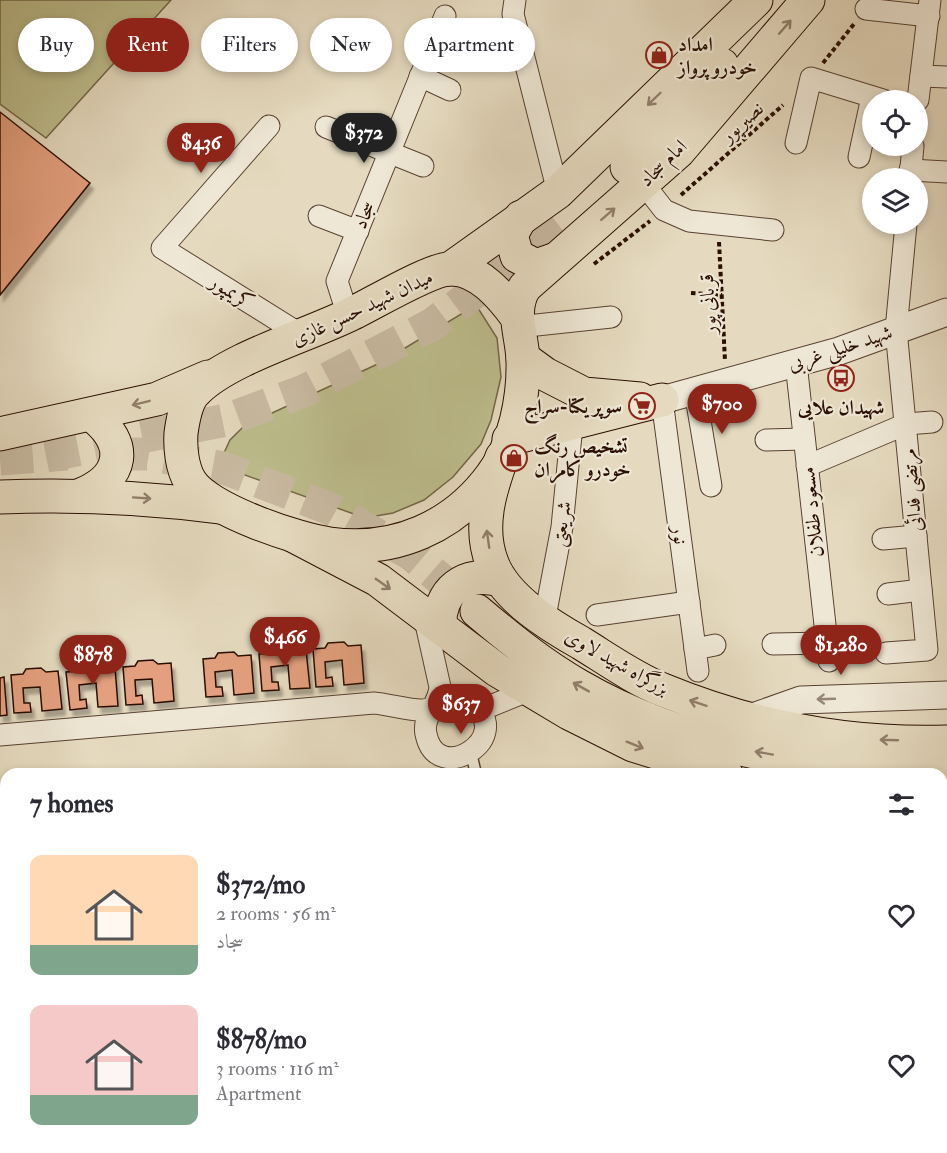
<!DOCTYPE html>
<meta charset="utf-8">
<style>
body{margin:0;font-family:"IM FELL Double Pica",Amiri,serif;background:#f2f2f3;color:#2b2b33;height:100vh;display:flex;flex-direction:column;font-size:22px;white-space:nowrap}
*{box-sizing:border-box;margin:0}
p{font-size:20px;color:#7c7c81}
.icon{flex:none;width:33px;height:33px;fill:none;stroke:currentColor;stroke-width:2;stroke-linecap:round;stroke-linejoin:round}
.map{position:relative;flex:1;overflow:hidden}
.sheet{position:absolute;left:0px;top:768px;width:948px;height:386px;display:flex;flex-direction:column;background:#fff;border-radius:18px 18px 0 0;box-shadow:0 3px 9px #0003}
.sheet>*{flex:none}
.guide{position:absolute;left:18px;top:18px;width:600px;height:54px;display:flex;gap:12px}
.fabs{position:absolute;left:862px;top:90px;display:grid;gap:12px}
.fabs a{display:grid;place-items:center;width:66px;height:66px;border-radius:50%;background:#fff;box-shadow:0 3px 9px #0003;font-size:30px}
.price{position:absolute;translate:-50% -51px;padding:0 14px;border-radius:21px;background:#8f2418;color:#fff;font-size:20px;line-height:39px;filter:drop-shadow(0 2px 3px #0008)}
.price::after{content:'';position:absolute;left:50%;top:36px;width:18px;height:14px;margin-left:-9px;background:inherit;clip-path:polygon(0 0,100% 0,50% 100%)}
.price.selected{background:#222;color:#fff}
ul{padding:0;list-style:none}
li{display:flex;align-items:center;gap:18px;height:150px;padding:0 30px}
li span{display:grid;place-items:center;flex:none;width:168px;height:120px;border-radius:12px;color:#555}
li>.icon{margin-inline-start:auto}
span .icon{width:72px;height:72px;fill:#fffc;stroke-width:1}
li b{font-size:26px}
h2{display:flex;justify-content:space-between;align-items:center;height:72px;padding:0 30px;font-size:26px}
.chip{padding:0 21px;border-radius:27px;background:#fff;box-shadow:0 3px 9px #0003;font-size:21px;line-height:54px}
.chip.selected{background:#8f2418;color:#fff}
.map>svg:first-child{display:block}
.green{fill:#bdbd8c;stroke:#746647;stroke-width:1.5}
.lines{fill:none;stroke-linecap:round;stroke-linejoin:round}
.taxiway{stroke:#887460;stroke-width:56}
.building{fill:#e4a07e;stroke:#2a0e02;stroke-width:1.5;filter:url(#shadow)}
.primary-tunnel{stroke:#c9bba3;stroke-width:33;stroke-dasharray:33 16;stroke-linecap:butt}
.service-casing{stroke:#594131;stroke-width:13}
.minor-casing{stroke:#594131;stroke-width:23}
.tertiary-casing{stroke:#594131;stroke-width:29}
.primary-casing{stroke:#2a0e02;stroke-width:35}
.trunk-casing{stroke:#2a0e02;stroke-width:35}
.path{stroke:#2a0e02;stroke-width:4;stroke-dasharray:4.5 3;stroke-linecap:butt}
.service{stroke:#eee7d5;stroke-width:10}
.minor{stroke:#eee7d5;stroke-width:21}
.tertiary{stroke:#eee7d5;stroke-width:27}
.primary{stroke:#e5dabf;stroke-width:33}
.trunk{stroke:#e5dabf;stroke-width:33}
.oneway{stroke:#917e6a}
.oneway2{stroke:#968576}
.labels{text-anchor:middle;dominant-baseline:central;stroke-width:4.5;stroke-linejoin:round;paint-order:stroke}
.poi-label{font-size:20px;font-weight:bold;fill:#2a0e02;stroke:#eee7d5;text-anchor:start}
.street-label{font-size:20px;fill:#2a0e02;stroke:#eee7d5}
</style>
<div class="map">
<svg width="947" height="1153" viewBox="0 0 947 1153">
<defs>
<filter id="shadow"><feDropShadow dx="3.5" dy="6" stdDeviation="1.5" flood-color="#0004"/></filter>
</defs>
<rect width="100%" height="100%" fill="#e5dabf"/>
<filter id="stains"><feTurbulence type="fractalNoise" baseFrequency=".00333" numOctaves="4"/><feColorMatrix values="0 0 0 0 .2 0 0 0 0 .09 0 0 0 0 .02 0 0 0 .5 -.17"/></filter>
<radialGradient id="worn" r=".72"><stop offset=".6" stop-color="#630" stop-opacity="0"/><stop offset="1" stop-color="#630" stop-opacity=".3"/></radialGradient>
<g class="green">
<path d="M0,0h171l-125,138 -46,-34z"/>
<path d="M476,305l21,33 4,39 -10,43 -10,24 -28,33 -29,23 -31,13 -28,5 -134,-48 -7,-17 6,-13 14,-14 138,-64z"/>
</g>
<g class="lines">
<g class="taxiway">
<path d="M275,1148l1,5"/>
<path d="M382,1148l1,5"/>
</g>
</g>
<g class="building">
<path d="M0,112l90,71 -90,112z"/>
<path d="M344,642l4,4 13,-1 3,38 -20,2 -2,-25 -17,2 1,16 6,-1 1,9 -17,1 -3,-38 12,-1 3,-5z"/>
<path d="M274,647l32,3 4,38 -20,1 -2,-24 -17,2 1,15h6l1,8 -17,1 -3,-37 12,-1z"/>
<path d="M234,652l4,4 13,-1 3,38 -20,2 -2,-25 -17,2 1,15h6l1,9 -17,1 -3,-38 12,-1 3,-5z"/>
<path d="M153,660l5,4 13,-1 3,38 -20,2 -2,-24 -17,1 1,16 6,-1 1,9 -17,1 -3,-38 12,-1 3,-5z"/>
<path d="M97,664l5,4 13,-1 3,39 -20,1 -2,-24 -17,2 1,15 6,-1 1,9 -17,2 -4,-38 13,-1 3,-6z"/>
<path d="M41,668l5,4 12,-1 4,38 -20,2 -2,-24 -17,1 1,15h6l1,9 -17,1 -3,-38 12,-1 3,-5z"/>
<path d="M4,677l3,38 -7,1v-38z"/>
<path d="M942,1144l1,4 -30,5h-88l-1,-5h118z"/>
<path d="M658,1148h54l1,5h-32v-4l-22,4z"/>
</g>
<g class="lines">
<g class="primary-tunnel">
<path d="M116,454h31l77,14 107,41 80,45 62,53"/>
<path d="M46,456l180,-36 78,-29 129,-67 130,-99"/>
<path d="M0,459l67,-5"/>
</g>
<defs>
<g id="service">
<path d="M471,753l5,21"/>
<path d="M942,913l5,32"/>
<path d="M0,930l6,-3"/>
<path d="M942,957l5,-1"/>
<path d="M609,1148v5"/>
<path d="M642,1148l1,5"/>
</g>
<g id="minor">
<path d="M515,0l-2,14 45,178"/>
<path d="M866,9l63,7"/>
<path d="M420,76l30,14"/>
<path d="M921,76l26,1"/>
<path d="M918,100l12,-100"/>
<path d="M269,126l-107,122 141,88"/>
<path d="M326,127l97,39"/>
<path d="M796,143l15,-65 72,22"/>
<path d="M859,157l13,-60"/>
<path d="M910,170l37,2"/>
<path d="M910,178l3,-32"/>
<path d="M643,183l21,27 25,11 84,9"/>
<path d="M319,216l39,15"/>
<path d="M348,316l-11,-35 108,-265"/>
<path d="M518,327l93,-10"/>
<path d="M796,363l33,298"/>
<path d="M695,391l16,95"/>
<path d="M662,400l36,271"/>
<path d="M766,440l38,-1"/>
<path d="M807,466l99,-42 26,-2"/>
<path d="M883,539l33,-3"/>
<path d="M888,594l33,-4"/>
<path d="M597,615l92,-13"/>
<path d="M544,622l18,-95 10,-102"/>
<path d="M773,644l54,-1"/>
<path d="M695,649l20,-4"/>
<path d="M886,653l41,-3 -31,-320 10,-106"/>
<path d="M478,711l52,-21"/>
<path d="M0,735l374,-32c13,1 39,8 49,7 18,-2 30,-17 48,-6 47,31 -34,85 -45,30 -4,-17 13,-30 14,-47l-16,-72"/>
</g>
<g id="tertiary">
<path d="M662,400l177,-49 108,-39"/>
<path d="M747,719l54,-19 146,-5"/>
</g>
<g id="primary">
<path d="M627,167l29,-26 66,-76"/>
<path d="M521,217l-10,18 6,21 19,10 20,-7"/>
<path d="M450,269l108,-77 198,-192"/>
<path d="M517,317c-15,-20 -39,-50 -68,-48 -21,1 -78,36 -100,46 -43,21 -122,44 -153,76 -10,9 -13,28 -15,42 -1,15 1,35 9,48 16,28 108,59 140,63 65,9 124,-17 162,-69 23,-30 32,-78 31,-115 -1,-26 -13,-50 2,-73l153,-135 130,-152"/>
<path d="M523,358l22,16 39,20 56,5"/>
<path d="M0,434l157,-35 51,-22"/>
<path d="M509,439l153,-39"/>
<path d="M81,495c43,-18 48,-51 11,-80"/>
<path d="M0,497c76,-3 144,0 219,10"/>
<path d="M477,611c32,27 65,54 102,75 101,59 252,90 368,87"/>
</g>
<g id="trunk">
<path d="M502,457c-12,33 -24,70 -10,106 13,35 57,62 89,80 26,16 54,36 82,47 90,37 187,55 284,52"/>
<path d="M294,536l84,44 119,90 72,43 64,32 93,29"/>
<path d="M440,627c-2,-36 25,-57 60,-47"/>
<path d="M942,804h5"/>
</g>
</defs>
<use href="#service" class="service-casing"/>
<use href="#minor" class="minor-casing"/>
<use href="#tertiary" class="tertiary-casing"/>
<use href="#primary" class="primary-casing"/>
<use href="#trunk" class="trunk-casing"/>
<g class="path">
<path d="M823,63l31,-39"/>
<path d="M681,195l102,-90"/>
<path d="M719,242l6,119"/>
<path d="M594,264l56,-43"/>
<path d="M691,293l31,2"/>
</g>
<use href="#service" class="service"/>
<use href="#minor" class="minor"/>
<use href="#tertiary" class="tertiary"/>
<use href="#primary" class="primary"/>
<use href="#trunk" class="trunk"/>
</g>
<defs><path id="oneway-shaft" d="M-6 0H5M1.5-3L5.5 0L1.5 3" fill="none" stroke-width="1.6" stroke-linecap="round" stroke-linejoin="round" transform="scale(1.5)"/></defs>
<g class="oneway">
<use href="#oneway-shaft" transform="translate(785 27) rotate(-49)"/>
<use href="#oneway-shaft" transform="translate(654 99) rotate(136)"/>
<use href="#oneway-shaft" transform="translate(608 214) rotate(-41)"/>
<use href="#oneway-shaft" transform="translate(141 403) rotate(166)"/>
<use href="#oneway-shaft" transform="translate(142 498) rotate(4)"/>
<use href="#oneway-shaft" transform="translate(488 539) rotate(-98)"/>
<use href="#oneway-shaft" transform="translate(383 584) rotate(35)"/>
<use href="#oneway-shaft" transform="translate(581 687) rotate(-151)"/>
<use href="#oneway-shaft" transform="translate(698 703) rotate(-161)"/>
<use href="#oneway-shaft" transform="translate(889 740) rotate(-178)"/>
<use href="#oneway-shaft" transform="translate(635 745) rotate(22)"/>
<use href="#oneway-shaft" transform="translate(764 753) rotate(-170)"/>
</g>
<use class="oneway2" href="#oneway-shaft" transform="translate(826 699) rotate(178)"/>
<defs>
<symbol id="shop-ring" viewBox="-11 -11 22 22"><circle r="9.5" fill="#eee7d5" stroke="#8f2418" stroke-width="1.5"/><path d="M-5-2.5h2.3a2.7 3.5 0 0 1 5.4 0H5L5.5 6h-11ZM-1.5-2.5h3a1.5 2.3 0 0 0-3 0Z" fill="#8f2418"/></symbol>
<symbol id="bus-ring" viewBox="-11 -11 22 22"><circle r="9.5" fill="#eee7d5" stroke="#8f2418" stroke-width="1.5"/><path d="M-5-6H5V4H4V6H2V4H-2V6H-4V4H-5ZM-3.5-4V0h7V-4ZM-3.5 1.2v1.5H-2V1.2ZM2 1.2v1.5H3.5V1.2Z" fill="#8f2418"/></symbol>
<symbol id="supermarket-ring" viewBox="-11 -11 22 22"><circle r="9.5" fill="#eee7d5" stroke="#8f2418" stroke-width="1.5"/><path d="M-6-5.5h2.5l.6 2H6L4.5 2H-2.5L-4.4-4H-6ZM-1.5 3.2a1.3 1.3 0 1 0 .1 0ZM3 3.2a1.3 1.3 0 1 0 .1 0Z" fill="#8f2418"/></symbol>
</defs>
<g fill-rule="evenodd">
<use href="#shop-ring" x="644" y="40" width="30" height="30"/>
<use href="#bus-ring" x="826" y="363" width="30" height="30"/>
<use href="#supermarket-ring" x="627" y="391" width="30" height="30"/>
<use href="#shop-ring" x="499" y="443" width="30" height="30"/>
</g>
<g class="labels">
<g class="poi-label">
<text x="678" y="44">امداد<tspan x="678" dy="23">خودرو پرواز</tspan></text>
<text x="622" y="406" text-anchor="end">سوپر یکتا-سراج</text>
<text x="841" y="407" text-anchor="middle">شهیدان علایی</text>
<text x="534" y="446">تشخیص رنگ<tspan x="534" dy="23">خودرو کامران</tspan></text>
</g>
<g class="street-label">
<text transform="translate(742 122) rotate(-42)">نصیرپور</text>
<text transform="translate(663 163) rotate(-44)">امام سجاد</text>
<text transform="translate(364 215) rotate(-68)">سجاد</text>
<text transform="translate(232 292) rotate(32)">کریمپور</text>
<text transform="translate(708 304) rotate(-93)">قربانی پور</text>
<text transform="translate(362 308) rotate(-25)">میدان شهید حسن غازی</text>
<text transform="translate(840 348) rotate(-18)">شهید خلیلی غربی</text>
<text transform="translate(912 490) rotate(-95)">مرتضی فدائی</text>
<text transform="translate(812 512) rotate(-96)">مسعود طفلان</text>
<text transform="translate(561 524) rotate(-82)">شریعتی</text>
<text transform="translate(680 535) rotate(83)">نور</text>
<text transform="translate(617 662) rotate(29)">بزرگراه شهید لاوی</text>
</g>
</g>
<rect width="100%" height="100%" filter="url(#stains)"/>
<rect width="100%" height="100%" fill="url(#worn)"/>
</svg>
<div class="fabs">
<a><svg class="icon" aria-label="locate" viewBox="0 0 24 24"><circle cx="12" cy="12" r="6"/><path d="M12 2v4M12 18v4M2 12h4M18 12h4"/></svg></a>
<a><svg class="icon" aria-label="layers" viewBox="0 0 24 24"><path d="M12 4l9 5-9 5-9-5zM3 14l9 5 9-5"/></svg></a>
</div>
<b class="price selected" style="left:364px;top:164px">$372</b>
<b class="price" style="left:201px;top:174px">$436</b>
<b class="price" style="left:722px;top:435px">$700</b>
<b class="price" style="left:285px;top:668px">$466</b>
<b class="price" style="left:841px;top:676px">$1,280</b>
<b class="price" style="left:93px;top:686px">$878</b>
<b class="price" style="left:461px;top:735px">$637</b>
<div class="guide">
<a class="chip">Buy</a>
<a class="chip selected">Rent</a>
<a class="chip">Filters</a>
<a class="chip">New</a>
<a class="chip">Apartment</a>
</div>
<section class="sheet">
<h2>7 homes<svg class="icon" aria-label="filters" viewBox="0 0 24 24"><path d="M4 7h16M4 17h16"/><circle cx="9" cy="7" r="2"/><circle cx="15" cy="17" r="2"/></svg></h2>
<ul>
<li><span style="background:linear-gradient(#ffd9b3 75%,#7fa58c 0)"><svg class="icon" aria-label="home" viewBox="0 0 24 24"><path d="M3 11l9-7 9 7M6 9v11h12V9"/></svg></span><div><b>$372/mo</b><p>2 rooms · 56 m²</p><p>سجاد</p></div><svg class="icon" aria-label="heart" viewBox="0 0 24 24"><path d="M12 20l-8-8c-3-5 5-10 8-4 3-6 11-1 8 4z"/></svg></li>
<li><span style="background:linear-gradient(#f6c9c9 75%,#7fa58c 0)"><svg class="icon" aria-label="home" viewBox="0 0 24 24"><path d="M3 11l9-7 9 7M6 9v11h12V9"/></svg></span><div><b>$878/mo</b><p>3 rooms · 116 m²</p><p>Apartment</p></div><svg class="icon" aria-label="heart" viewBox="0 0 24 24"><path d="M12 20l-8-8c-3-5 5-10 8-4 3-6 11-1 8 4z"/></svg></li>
</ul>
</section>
</div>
